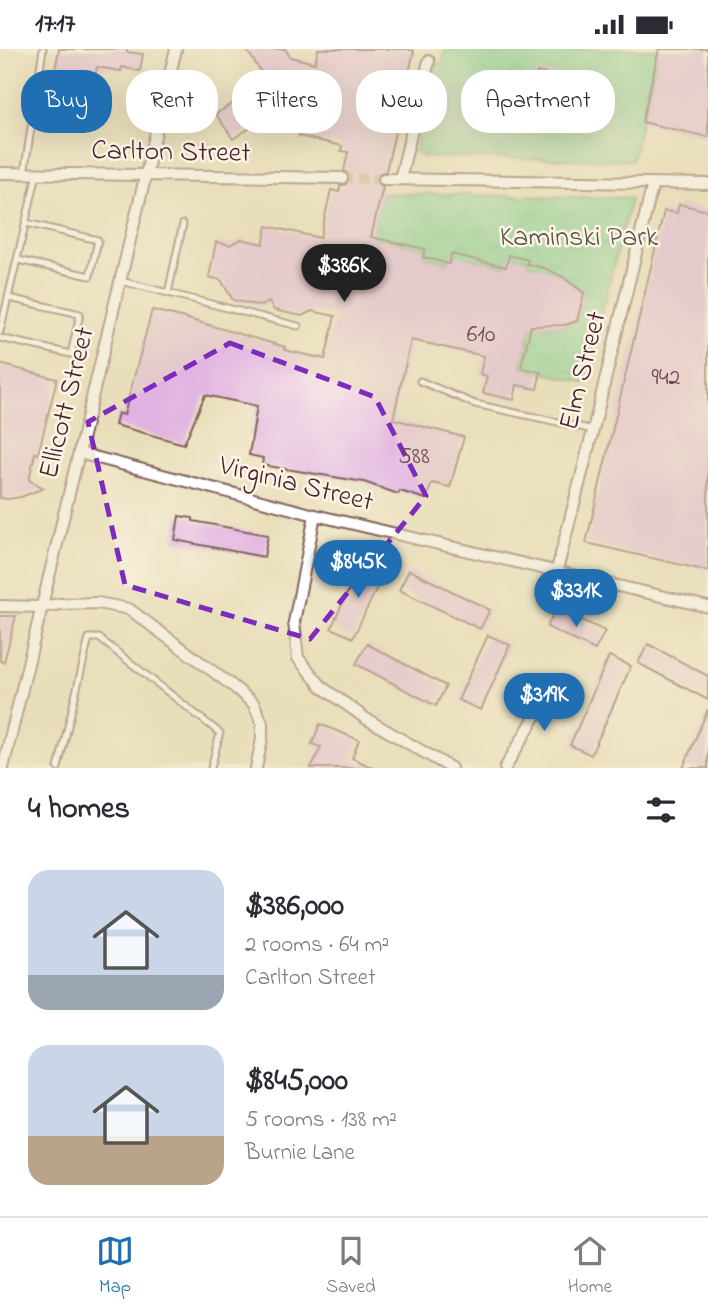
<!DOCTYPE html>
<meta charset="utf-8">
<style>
body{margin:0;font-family:"Indie Flower",sans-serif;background:#f7f7f7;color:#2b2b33;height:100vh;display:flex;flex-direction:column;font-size:26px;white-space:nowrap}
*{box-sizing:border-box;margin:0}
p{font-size:23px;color:#7c7c81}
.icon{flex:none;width:38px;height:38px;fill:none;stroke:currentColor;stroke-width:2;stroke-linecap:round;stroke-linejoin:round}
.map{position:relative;height:719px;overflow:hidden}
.panel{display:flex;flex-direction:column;background:#fff;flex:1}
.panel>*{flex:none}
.top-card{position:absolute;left:21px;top:21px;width:667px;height:63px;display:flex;gap:14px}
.price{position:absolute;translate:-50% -60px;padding:0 16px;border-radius:24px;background:#1f6fb2;color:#fff;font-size:23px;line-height:46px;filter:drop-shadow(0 2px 4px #0008)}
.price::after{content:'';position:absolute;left:50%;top:42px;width:21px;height:16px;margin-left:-10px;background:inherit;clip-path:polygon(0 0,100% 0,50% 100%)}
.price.active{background:#222;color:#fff}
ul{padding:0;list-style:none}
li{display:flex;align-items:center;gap:21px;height:175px;padding:0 28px}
li span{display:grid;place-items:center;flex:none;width:196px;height:140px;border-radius:21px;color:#555}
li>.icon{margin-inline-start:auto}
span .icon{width:84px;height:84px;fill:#fffc;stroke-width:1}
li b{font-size:30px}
h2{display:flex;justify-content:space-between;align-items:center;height:84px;padding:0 28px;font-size:30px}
.chip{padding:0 24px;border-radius:28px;background:#fff;box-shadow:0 7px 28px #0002;font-size:24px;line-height:63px}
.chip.active{background:#1f6fb2;color:#fff}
.status{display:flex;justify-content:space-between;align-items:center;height:49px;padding:0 35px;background:#fff;direction:ltr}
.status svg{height:19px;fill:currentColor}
.dock{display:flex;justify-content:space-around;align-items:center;height:98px;border-top:2px solid #e1e1e2;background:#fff;font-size:19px;color:#7c7c81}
.dock a{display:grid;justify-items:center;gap:4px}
.dock .active{color:#1f6fb2}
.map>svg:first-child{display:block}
.park{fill:url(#park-crowns);stroke:#627860;stroke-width:2}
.building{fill:#e1b2e2}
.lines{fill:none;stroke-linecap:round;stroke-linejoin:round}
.street-tunnel{stroke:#c9b89d;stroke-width:10;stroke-dasharray:10 5;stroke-linecap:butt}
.lane-casing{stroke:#82625d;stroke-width:9}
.street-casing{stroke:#82625d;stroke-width:14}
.lane{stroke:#fff;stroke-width:5}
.street{stroke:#fff;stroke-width:10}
.marked{fill:none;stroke:#7b2cbf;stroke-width:5;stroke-dasharray:14 9;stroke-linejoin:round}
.labels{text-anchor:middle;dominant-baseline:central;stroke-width:5;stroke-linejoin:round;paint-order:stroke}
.number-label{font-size:24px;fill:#704459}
.street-label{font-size:28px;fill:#4a1f2b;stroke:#fcf5e5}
.park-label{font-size:28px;fill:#59544b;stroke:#fcf5e5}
</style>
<div class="status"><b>17:17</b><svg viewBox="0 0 49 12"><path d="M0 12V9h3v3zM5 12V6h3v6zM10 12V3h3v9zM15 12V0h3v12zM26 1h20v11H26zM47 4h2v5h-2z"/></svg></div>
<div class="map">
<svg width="708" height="719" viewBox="0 0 708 719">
<defs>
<pattern id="park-crowns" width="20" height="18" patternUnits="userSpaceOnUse" patternTransform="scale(1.75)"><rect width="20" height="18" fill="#7bd196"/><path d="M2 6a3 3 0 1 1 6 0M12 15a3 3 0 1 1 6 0" fill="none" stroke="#6cb381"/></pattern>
</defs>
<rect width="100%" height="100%" fill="#fcf5e5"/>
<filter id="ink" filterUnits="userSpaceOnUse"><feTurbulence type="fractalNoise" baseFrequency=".0143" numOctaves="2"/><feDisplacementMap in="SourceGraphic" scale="14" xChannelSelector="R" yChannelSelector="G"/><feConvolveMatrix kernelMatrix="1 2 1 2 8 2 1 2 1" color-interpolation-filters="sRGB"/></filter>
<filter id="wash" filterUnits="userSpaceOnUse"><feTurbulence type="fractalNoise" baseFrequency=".00686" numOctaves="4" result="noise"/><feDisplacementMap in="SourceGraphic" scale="28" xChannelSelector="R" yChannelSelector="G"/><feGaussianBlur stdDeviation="1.57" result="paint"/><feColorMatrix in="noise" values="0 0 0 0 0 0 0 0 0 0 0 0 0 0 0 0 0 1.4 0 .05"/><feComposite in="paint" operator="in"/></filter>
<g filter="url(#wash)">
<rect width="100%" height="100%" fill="#e9deba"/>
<g class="park">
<path d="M446,0h213l-27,111 -208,-3 -9,-6 22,-88 5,1z"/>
<path d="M381,144l250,5 -47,184 -63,-14 10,-42 34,-1 12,-4 7,-28c-17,-16 -34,-24 -57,-29l1,-5 -19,-3 -3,11 -55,-12 -2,9 -26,-7 1,-8 -53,-12z"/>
</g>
<g id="blocks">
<g class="building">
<path d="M59,0h68v3l16,2 -3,17 -18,-4 -1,4 -24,-4 -2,10 -40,-7z"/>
<path d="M246,0h39l5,8 25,6 3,-14h89l7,2 -28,120 -6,2 -4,5 2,5 5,4 -12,50 54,12 -2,8 26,7 2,-10 55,13 3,-12 19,5 -1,4 17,4 18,8 22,17 -7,28 -12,4 -34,1 -10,42 20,4 -4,17 -20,-4 -3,15 -31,-7 4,-17 -7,-2 4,-18 -73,-16 -18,79 71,18 -14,50 -18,-4 -6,16 -26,-8 -2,3 -34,-12 -102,-17 1,-7 -14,-3 8,-49 -52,-11 -21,49 -69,-19 3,-12 6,2 28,-105 29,7 104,30 -1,3 41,9 10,-43 -23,-5 -10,5 -28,-6 -5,-8 -8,4 -28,-6 -12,-20 -12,-3 7,-35 14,3 11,-6 22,5 4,-18 53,12 11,-48 8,2 1,-6 6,-2 4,-5 -2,-5 -4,-3 4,-19 -7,-1 1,-5 -43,-10 12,-48 -78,51 -17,-25 51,-33z"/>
<path d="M659,0h49v88l-66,-15z"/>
<path d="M537,23l33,6 -3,20 -33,-6z"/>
<path d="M52,43l24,5 -3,16 -25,-4z"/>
<path d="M679,155l29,7v360l-122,-28 78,-332 13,2z"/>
<path d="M0,315l57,15 -19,75 -3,-1 -6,27 15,8 -23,9 -13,2 -8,-1z"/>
<path d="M179,467l14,2v3l75,14 -4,22 -89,-17z"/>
<path d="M362,513l22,11 -31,65 -22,-10z"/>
<path d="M409,521l81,40 -10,19 -81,-39z"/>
<path d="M556,559l49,23 -10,19 -48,-23z"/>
<path d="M0,567h16l-12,46 -4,-1z"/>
<path d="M488,586l22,10 -29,65 -23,-10z"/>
<path d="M367,595l79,42 -10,20 -80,-42z"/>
<path d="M648,595l60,32v24l-70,-37z"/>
<path d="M609,607l22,10 -40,89 -21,-10z"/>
<path d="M708,660v59h-25z"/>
<path d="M320,675l39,16 -7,18 21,10h-62l10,-21 -9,-3z"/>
</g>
</g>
</g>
<g filter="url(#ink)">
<use href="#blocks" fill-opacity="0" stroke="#82625d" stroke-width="2"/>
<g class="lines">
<path class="street-tunnel" d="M342,129l42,1"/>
<defs>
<g id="lane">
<path d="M24,125l19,-125"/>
<path d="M18,211l72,16 8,-36 -72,-17"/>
<path d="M121,232l177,45"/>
<path d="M168,244l15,-69"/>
<path d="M0,283l37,-158"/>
<path d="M0,289l71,16 9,-40 -71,-16"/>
<path d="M420,332l55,23 119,26"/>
<path d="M58,719l31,-130h10l121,95 -9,35"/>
</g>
<g id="street">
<path d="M0,124l342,5"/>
<path d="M384,130l324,5"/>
<path d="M400,130l29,-118"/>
<path d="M79,404l236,62 393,92"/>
<path d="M315,466l-21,107 4,36 24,29 43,31 86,50"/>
<path d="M557,521l35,-136 61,-251"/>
<path d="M0,557l42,1 18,-3 38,-1 31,6 105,78 20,17 8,19v16l-6,29"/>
<path d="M3,719l173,-719"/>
<path d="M505,719l51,-87"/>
</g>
</defs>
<use href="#lane" class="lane-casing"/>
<use href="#street" class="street-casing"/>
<use href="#lane" class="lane"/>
<use href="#street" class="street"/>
</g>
</g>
<path d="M0 0H708V719H0ZM230,294l145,54 51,99 -116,143 -185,-54 -37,-163z" fill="#e9deba" fill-opacity=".55" fill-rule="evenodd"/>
<path class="marked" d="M230,294l145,54 51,99 -116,143 -185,-54 -37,-163z"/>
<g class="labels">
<g class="number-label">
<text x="481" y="286">610</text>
<text x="666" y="329">942</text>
<text x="414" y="408">588</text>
</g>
<g class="street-label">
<text transform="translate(171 104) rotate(1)">Carlton Street</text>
<text transform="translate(584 322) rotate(-76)">Elm Street</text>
<text transform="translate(68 354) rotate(-76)">Ellicott Street</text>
<text transform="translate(296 436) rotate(14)">Virginia Street</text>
</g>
<g class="park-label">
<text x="579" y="189">Kaminski Park</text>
</g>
</g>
</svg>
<b class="price active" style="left:344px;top:255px">$386K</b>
<b class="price" style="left:358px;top:551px">$845K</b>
<b class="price" style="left:576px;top:580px">$331K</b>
<b class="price" style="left:544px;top:684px">$319K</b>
<div class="top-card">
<a class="chip active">Buy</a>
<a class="chip">Rent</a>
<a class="chip">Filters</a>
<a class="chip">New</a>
<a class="chip">Apartment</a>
</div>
</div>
<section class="panel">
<h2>4 homes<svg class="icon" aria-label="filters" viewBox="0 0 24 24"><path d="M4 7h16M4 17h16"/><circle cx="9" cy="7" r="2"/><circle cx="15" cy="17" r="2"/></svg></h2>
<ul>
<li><span style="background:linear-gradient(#c9d6e8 75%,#9aa5b1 0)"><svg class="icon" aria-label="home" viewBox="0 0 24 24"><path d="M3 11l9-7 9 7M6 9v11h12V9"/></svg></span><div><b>$386,000</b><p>2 rooms · 64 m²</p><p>Carlton Street</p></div></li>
<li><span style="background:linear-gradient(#c9d6e8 65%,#b9a48a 0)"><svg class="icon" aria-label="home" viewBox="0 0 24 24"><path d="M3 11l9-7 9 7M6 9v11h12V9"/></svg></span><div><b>$845,000</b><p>5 rooms · 138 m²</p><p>Burnie Lane</p></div></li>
</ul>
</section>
<nav class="dock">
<a class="active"><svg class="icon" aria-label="map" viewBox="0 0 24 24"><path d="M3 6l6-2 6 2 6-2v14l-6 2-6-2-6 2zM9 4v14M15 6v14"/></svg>Map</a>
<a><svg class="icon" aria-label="saved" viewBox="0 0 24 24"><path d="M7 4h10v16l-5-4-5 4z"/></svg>Saved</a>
<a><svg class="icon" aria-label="home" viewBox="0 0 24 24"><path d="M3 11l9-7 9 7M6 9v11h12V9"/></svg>Home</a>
</nav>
